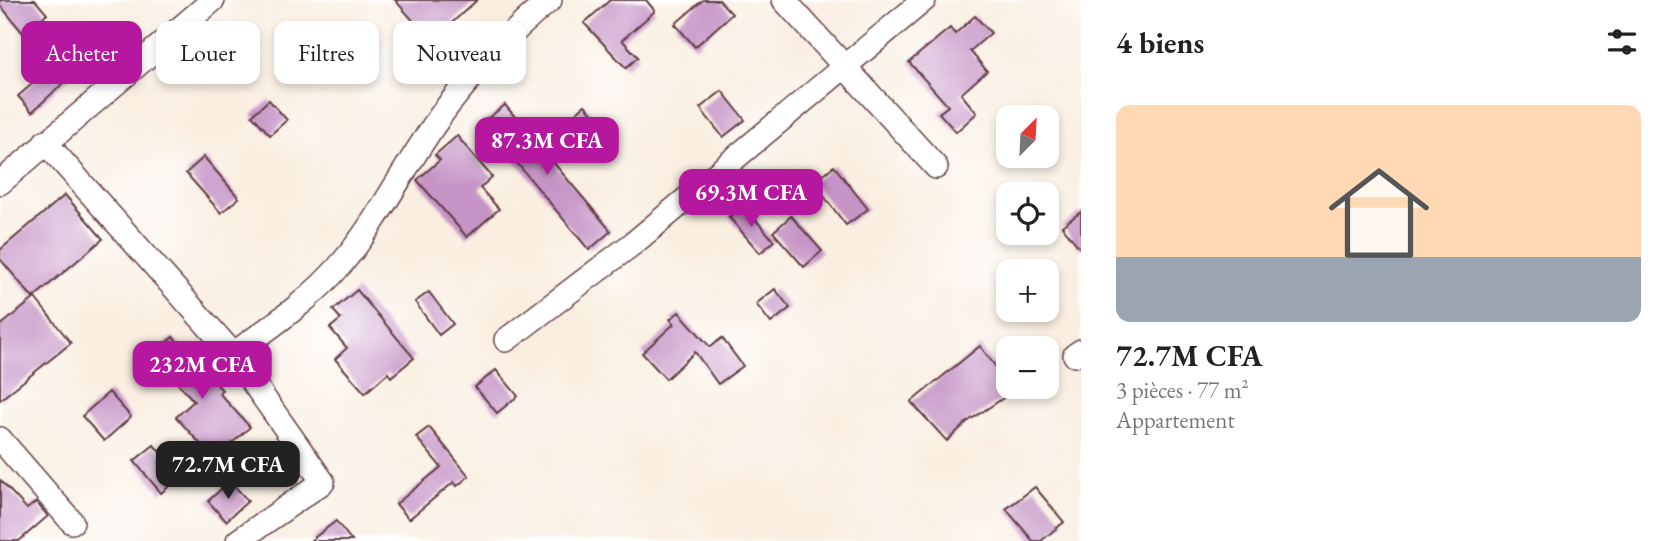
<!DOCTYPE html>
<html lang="fr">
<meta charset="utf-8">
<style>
body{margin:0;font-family:"EB Garamond",serif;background:#f6f6f6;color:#222;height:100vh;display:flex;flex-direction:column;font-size:26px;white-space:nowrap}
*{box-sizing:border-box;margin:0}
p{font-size:23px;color:#767676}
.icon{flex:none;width:38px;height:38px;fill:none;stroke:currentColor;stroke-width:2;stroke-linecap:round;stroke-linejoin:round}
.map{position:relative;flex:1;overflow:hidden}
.panel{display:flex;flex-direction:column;background:#fff;width:595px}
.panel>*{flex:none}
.banner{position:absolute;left:21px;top:21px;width:665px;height:63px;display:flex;gap:14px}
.needle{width:46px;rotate:24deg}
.buttons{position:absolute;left:996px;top:105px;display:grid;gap:14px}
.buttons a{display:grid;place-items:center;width:63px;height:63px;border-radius:14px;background:#fff;box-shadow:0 4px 10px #0003;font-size:35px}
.price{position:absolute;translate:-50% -60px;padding:0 16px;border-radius:14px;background:#b5179e;color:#fff;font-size:23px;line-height:46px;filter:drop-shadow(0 2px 4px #0008)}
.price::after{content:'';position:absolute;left:50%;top:42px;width:21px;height:16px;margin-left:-10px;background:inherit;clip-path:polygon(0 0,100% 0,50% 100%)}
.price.on{background:#222;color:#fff}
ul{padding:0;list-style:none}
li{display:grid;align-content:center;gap:14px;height:371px;padding:0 35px}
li+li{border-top:2px solid #e0e0e0}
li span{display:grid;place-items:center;height:217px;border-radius:14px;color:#555}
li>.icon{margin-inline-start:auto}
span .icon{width:126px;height:126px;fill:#fffc;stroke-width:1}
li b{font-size:30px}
h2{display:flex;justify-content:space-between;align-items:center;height:84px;padding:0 35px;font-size:30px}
.chip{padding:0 24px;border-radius:14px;background:#fff;box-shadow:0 4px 10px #0003;font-size:24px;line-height:63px}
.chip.on{background:#b5179e;color:#fff}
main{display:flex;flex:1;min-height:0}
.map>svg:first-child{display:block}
.building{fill:#c694c6}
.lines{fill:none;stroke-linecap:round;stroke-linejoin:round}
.minor-casing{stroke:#643e46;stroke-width:26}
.minor{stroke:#fff;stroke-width:23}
</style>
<main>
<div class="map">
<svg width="1081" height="541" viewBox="0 0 1081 541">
<rect width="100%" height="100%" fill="#fff"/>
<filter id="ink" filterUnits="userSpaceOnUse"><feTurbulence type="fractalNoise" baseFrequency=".0143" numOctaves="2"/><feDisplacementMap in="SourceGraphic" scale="14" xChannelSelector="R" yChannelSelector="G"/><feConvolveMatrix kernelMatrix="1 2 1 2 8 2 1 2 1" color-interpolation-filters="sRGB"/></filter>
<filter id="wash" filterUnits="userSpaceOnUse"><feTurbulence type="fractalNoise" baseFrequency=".00686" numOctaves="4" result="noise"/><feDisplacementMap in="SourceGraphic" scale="28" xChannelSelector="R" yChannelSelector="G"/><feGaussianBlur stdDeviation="1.57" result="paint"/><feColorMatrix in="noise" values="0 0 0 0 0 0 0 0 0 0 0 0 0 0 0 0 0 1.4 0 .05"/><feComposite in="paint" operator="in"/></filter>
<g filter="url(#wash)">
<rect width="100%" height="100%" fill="#f9eee0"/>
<g id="blocks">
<g class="building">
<path d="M0,0h35l12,14 -24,19 -23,-28z"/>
<path d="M395,0h82l-33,30 20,23 -13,11z"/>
<path d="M610,0h36l9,11 -33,29 16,17 -12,11 -42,-45z"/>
<path d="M703,0h16l13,14 -37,33 -20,-23z"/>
<path d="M975,16l16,17 -21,18 17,20 -26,23 16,19 -21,19 -17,-19 9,-7 -39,-44 41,-34 5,6z"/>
<path d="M59,61l12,15 -39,36 -14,-16z"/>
<path d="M722,91l23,29 -22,17 -23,-29z"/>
<path d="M269,100l18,20 -17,15 -18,-20z"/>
<path d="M505,105l106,126 -22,19 -106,-128z"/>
<path d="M585,105l17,19 -20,17 -17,-19z"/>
<path d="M457,136l35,41 -12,11 19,21 -32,28 -50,-57 23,-20 -5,-5z"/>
<path d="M204,157l35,41 -18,15 -35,-40z"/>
<path d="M834,166l34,43 -22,16 -33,-43z"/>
<path d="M65,195l38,44 -70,59 -33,-39v-9z"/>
<path d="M743,205l31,36 -14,12 -31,-36z"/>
<path d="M1081,212v38l-19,-24z"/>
<path d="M791,216l31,35 -18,16 -31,-35z"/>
<path d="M775,289l15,19 -19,15 -15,-19z"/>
<path d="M357,290l57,68 -23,19 -3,-4 -23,20 -30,-34 12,-11 -17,-20 11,-9 -8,-9z"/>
<path d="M429,292l24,32 -14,11 -24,-33z"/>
<path d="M35,298l36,45 -71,57v-74z"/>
<path d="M679,312l31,35 12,-9 21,28 -25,18 -23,-32 -29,27 -24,-26 32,-29 -4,-5z"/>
<path d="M173,337l49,53 -3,3 31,34 -36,32 -38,-42 18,-16 -42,-46z"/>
<path d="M980,346l34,45 -47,31 -20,19 -36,-39z"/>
<path d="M496,370l22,26 -21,17 -22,-26z"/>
<path d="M109,392l22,25 -27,24 -22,-25z"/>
<path d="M429,427l40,49 -12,10 -3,-4 -45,37 -13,-15 45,-37 -25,-30z"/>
<path d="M154,445l26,32 -19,16 -27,-32z"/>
<path d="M0,480l27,29 9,-7 12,14 -29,25h-19z"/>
<path d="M230,481l18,20 -22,20 -18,-20z"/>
<path d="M1035,487l29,35 -23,19h-8l-27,-32z"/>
<path d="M336,521l16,20h-42z"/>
</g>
</g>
</g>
<g filter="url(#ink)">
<use href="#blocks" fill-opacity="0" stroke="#643e46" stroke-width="2"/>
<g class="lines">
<defs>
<g id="minor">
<path d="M784,0l152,167"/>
<path d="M45,142l188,212 90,128 -85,59"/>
<path d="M0,183l213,-183"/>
<path d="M506,340l129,-98 289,-242"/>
<path d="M233,354c39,-28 79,-55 110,-92 41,-49 68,-109 107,-159 30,-38 63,-73 100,-103"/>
<path d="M1075,355l6,-4"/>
<path d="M0,439l72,83"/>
</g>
</defs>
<use href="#minor" class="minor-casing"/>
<use href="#minor" class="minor"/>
</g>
</g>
</svg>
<div class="buttons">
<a><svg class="needle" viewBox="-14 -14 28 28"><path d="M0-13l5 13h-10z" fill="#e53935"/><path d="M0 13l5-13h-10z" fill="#767676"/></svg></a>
<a><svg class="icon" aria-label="locate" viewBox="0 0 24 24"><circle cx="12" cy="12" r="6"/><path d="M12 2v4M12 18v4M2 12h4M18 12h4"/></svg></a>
<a>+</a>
<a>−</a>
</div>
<b class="price" style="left:547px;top:177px">87.3M CFA</b>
<b class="price" style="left:751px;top:229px">69.3M CFA</b>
<b class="price" style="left:202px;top:401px">232M CFA</b>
<b class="price on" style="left:228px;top:501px">72.7M CFA</b>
<div class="banner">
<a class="chip on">Acheter</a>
<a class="chip">Louer</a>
<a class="chip">Filtres</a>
<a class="chip">Nouveau</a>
</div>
</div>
<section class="panel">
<h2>4 biens<svg class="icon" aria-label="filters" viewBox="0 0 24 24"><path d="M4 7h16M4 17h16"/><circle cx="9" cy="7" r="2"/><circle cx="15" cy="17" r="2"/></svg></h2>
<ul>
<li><span style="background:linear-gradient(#ffd9b3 70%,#9aa5b1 0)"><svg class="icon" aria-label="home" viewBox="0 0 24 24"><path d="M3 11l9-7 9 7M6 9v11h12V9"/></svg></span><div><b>72.7M CFA</b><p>3 pièces · 77 m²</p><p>Appartement</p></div></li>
</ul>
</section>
</main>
